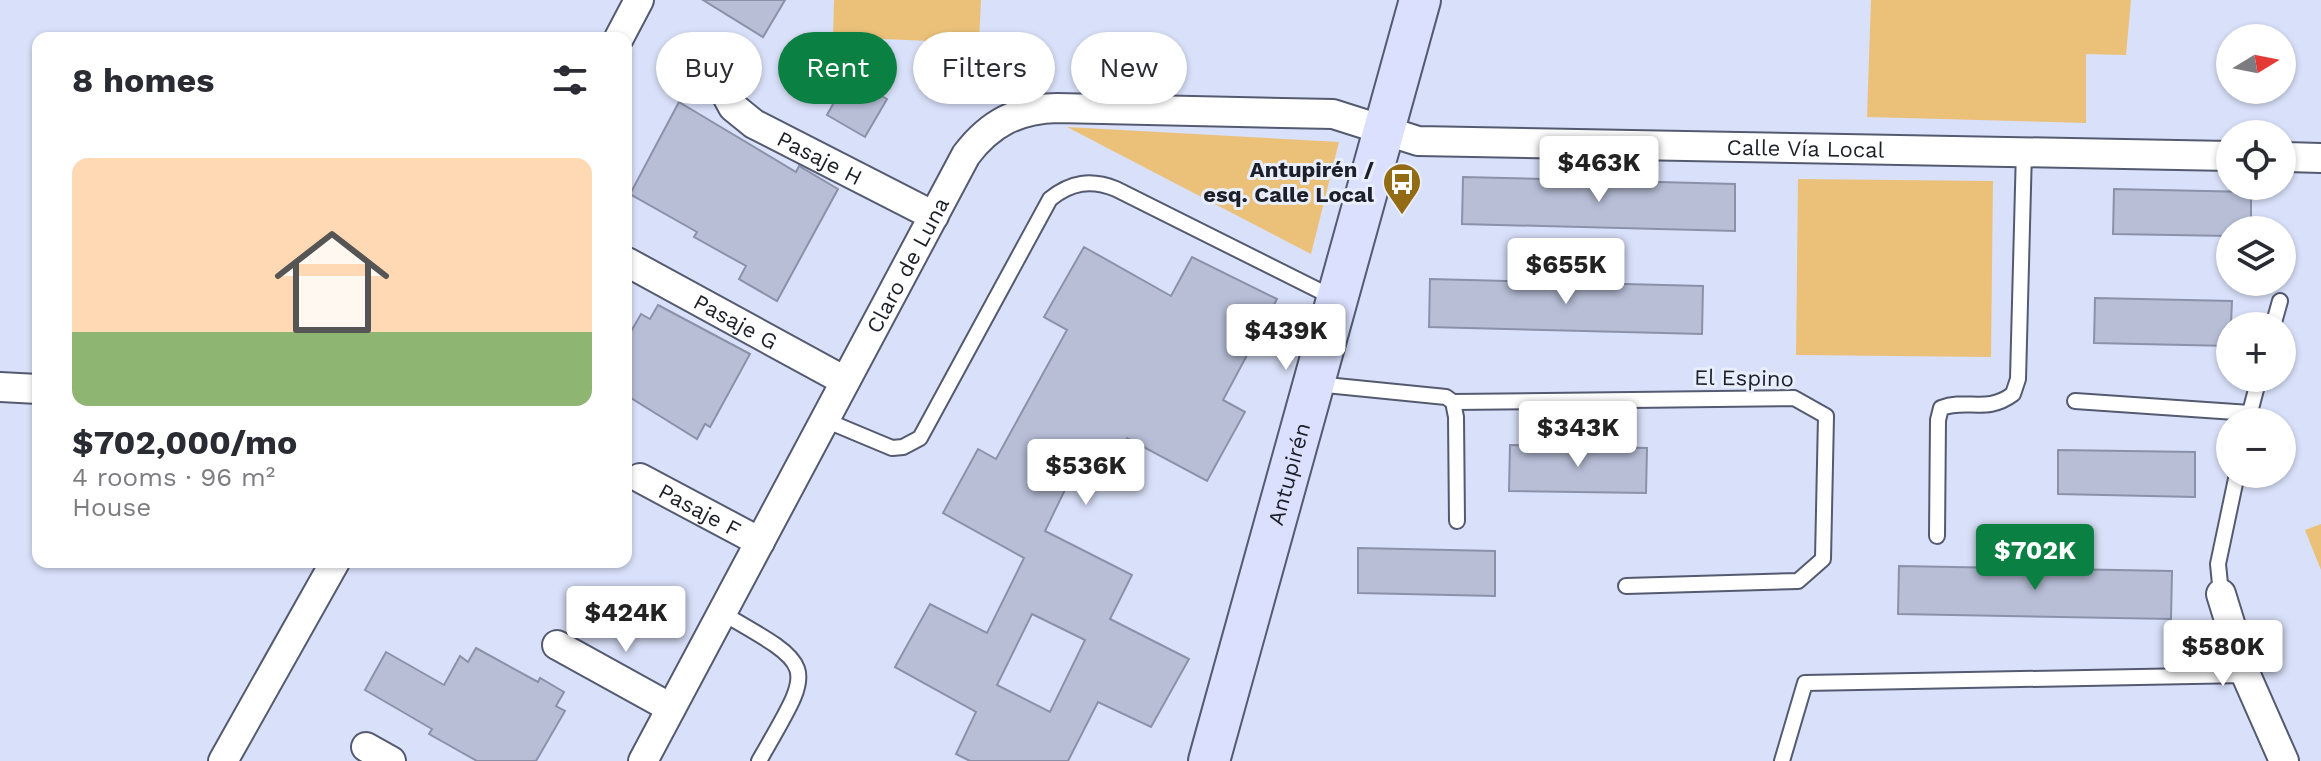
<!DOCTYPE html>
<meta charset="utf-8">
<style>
body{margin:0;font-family:"Work Sans",sans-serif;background:#f7f7f7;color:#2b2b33;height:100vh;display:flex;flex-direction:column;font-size:30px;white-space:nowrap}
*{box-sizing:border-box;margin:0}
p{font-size:26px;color:#7c7c81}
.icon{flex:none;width:44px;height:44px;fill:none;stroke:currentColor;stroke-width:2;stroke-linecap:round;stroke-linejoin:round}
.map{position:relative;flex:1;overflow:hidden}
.drawer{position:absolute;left:32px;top:32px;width:600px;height:536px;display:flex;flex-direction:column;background:#fff;border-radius:16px;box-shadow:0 2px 6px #0004}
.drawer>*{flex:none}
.banner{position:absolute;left:656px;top:32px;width:760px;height:72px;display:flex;gap:16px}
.needle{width:52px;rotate:80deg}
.fabs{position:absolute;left:2216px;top:24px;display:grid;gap:16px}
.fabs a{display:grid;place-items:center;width:80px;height:80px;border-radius:50%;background:#fff;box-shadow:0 2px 6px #0004;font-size:40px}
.price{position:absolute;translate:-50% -68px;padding:0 18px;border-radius:8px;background:#fff;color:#222;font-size:26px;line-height:52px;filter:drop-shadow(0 2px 4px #0008)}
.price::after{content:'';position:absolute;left:50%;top:48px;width:24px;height:18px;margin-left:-12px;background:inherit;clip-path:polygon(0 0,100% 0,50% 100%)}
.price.active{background:#0b8043;color:#fff}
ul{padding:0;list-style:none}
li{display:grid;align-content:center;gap:16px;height:424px;padding:0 40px}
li+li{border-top:2px solid #e1e1e2}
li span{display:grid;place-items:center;height:248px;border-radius:16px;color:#555}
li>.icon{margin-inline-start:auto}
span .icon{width:144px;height:144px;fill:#fffc;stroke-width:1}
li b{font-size:34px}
h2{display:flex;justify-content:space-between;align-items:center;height:96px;padding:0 40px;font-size:34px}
.tag{padding:0 28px;border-radius:36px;background:#fff;box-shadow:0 2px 6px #0004;font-size:28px;line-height:72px}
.tag.active{background:#0b8043;color:#fff}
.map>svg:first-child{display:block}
.green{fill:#ebc17a}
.building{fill:#b7bed6;stroke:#8b91a8;stroke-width:2;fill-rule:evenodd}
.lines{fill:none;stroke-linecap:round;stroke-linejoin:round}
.lane-casing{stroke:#545a6f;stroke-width:18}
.street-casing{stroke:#545a6f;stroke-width:32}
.secondary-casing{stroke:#545a6f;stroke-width:44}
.lane{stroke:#fff;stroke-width:14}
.street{stroke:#fff;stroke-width:28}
.secondary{stroke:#dae0fd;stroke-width:40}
.labels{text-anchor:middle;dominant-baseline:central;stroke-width:6;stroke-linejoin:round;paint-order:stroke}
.street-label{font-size:22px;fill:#1d2029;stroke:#e9eefd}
.poi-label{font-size:22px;font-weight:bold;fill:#1d2029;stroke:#e9eefd;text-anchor:end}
</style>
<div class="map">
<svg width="2321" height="761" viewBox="0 0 2321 761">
<rect width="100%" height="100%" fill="#d9e0f9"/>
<g class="green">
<path d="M834,0h147l-2,43 -146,-6z"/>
<path d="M1871,0h260l-5,55 -40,-1v69l-219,-6z"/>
<path d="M1067,127l272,15 -28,112z"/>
<path d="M1798,179l195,2 -2,176 -195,-2z"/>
<path d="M2321,524v46l-16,-40z"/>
</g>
<g class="building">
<path d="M703,0h82l-22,37z"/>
<path d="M804,34l33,18 -19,35 -34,-18z"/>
<path d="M848,77l39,22 -22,38 -38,-22z"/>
<path d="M679,102l117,70 3,-6 39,23 -61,112 -38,-22 7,-13 -52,-29 3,-5 -67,-38z"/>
<path d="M1463,177l272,7v47l-273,-7z"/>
<path d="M2114,189l137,3v38h-21v6l-117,-2z"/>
<path d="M1084,247l87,49 21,-39 85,42 -54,101 22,12 -38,69 -80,-43 -22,42 -28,-15 -32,66 87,44 -22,44 79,40 -38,68 -53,-25 -30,59h-98l-14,-7 20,-42 -81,-45 35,-63 57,29 37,-75 -81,-45 35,-64 18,10 71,-129 -23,-13zM1032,614l53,26 -35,72 -53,-27z"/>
<path d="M1430,279l273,7 -1,48 -273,-7z"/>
<path d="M2095,298l137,3 -2,45 -136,-3z"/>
<path d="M658,305l92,49 -40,73 -5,-3 -8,15 -71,-44v-55l15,-26 9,5z"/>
<path d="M1510,445l137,3 -1,45 -137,-2z"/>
<path d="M2058,450l137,2v45l-137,-3z"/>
<path d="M1358,548l137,3v45l-137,-3z"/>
<path d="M1899,566l273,5 -1,48 -273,-5z"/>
<path d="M476,648l62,34 2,-4 24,14 -8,14 9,5 -29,50h-59l-48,-27 3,-5 -67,-39 21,-38 58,33 16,-29 8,6z"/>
</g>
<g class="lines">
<defs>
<g id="lane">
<path d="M2273,326l7,-25"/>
<path d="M1316,384l130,13 7,5 3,15 1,104"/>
<path d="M2075,401l175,12"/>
<path d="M1453,402l341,-4 32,18 -3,143 -25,22 -172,5"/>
<path d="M825,420l67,28 11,-1 17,-9 130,-239c21,-17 41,-20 66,-10l218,109"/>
<path d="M2248,420l11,-42"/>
<path d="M1937,536l1,-116 3,-12c27,-10 45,6 72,-14l5,-15 6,-229"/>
<path d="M2221,594l-3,-30 19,-90"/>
<path d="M722,613c98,56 92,51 37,148"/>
<path d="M1782,761l23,-78 441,-8"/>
</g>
<g id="street">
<path d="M619,38l20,-38"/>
<path id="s1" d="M721,85l12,22 21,17 180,92"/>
<path d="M2282,157l39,1"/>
<path id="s2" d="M627,262l218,119"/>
<path d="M0,387l38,2"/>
<path id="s3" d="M640,478l120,64"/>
<path d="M2221,594l25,81 38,86"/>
<path d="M557,645l114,63"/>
<path d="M366,747l25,14"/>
<path d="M223,761l112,-199"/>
<path id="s4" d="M643,761l323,-606c24,-32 52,-46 91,-47l276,6 85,27 812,15"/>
</g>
<g id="secondary">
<path id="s5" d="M1209,761l211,-761"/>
</g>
</defs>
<use href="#lane" class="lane-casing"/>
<use href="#street" class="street-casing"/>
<use href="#secondary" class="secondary-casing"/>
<use href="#lane" class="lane"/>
<use href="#street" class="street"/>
<use href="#secondary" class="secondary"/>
</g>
<defs>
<symbol id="bus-pin" viewBox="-11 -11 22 30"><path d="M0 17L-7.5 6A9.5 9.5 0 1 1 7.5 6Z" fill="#946b15" stroke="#e9eefd"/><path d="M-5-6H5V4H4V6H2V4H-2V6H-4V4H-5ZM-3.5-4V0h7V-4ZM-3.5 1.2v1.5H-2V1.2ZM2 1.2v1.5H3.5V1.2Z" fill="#fff"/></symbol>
</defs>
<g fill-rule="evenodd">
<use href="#bus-pin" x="1380" y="160" width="44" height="60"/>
</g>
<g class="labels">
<g class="street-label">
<text stroke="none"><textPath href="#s4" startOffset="1546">Calle Vía Local</textPath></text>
<text stroke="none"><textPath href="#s1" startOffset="126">Pasaje H</textPath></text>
<text stroke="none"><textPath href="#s4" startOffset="562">Claro de Luna</textPath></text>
<text stroke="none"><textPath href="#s2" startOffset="124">Pasaje G</textPath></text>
<text transform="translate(1744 378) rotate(1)">El Espino</text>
<text stroke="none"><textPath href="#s5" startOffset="298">Antupirén</textPath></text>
<text stroke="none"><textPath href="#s3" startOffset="68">Pasaje F</textPath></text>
</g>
<g class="poi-label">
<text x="1374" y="169">Antupirén /<tspan x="1374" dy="25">esq. Calle Local</tspan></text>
</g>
</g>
</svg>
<div class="fabs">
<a><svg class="needle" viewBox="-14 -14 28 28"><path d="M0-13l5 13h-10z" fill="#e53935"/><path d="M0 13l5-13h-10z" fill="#7c7c81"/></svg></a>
<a><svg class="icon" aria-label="locate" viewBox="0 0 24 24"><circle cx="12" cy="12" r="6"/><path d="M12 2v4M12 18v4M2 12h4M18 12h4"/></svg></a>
<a><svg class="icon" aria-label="layers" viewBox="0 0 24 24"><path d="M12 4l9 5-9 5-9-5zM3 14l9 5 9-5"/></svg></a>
<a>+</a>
<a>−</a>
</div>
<b class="price" style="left:1599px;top:204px">$463K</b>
<b class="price" style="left:1566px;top:306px">$655K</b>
<b class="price" style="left:1286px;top:372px">$439K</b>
<b class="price" style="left:1578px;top:469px">$343K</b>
<b class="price" style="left:1086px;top:507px">$536K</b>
<b class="price active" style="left:2035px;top:592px">$702K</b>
<b class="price" style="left:626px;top:654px">$424K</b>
<b class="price" style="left:2223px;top:688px">$580K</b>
<div class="banner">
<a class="tag">Buy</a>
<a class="tag active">Rent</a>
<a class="tag">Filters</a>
<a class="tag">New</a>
</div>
<section class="drawer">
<h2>8 homes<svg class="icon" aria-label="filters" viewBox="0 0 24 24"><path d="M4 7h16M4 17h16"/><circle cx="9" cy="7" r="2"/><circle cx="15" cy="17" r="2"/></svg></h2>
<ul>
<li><span style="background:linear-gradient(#ffd9b3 70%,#8fb573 0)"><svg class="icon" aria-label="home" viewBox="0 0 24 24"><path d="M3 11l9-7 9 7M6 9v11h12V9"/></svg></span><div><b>$702,000/mo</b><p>4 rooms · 96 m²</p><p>House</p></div></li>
</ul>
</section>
</div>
